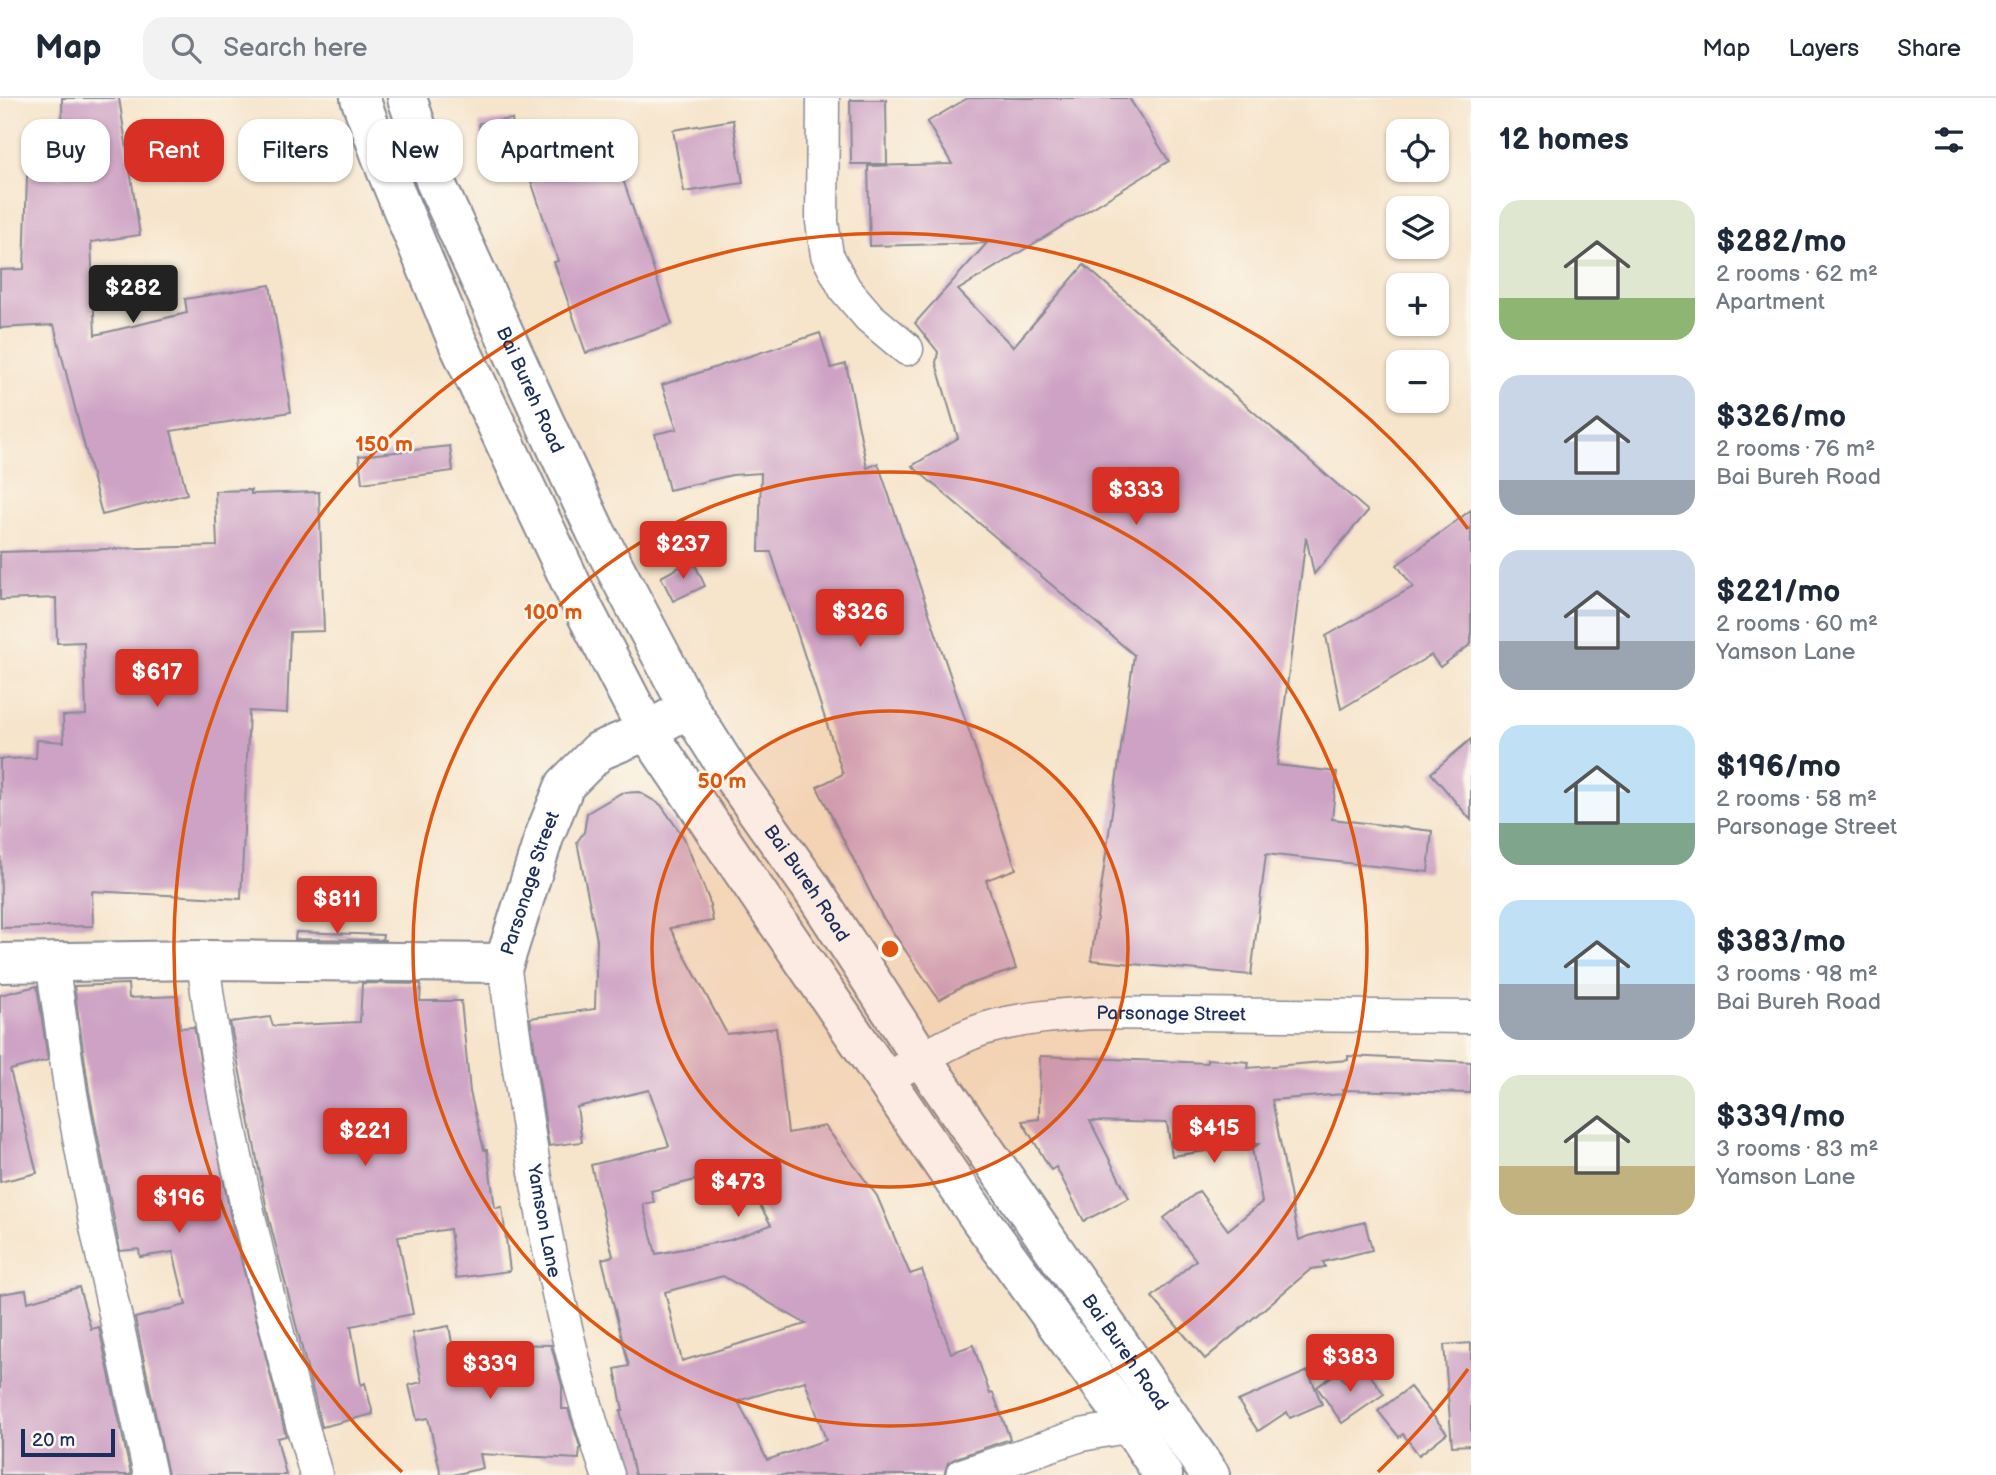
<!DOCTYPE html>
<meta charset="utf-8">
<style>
body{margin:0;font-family:"Balsamiq Sans",sans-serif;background:#f2f2f3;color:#1f2937;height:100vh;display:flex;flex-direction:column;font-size:26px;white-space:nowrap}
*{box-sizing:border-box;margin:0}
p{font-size:23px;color:#747a83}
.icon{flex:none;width:38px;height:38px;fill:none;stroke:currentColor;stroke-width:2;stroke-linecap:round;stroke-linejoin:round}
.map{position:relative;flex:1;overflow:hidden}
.panel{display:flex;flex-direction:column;background:#fff;width:525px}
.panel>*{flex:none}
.guide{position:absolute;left:21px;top:21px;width:665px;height:63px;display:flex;gap:14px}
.fabs{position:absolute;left:1386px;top:21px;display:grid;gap:14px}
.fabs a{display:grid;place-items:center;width:63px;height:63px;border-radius:14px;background:#fff;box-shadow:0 2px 5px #0004;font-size:35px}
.scale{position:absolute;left:21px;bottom:18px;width:94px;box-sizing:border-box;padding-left:7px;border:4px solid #1b2f5e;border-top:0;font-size:19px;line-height:24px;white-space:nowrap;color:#1b2f5e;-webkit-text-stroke:5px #fbf7ec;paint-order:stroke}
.price{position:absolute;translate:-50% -60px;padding:0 16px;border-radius:7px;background:#d93025;color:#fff;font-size:23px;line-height:46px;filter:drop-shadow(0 2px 4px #0008)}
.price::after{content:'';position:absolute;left:50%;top:42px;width:21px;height:16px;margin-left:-10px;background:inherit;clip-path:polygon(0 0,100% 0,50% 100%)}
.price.selected{background:#222;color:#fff}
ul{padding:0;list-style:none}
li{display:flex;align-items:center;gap:21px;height:175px;padding:0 28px}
li span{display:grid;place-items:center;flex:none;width:196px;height:140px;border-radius:21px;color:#555}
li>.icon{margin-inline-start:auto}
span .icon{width:84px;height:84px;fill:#fffc;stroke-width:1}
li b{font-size:30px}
h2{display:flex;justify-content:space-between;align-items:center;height:84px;padding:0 28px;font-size:30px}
.chip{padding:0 24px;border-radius:21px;background:#fff;box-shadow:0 2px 5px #0004;font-size:24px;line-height:63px}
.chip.selected{background:#d93025;color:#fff}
header{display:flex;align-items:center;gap:42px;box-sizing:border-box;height:98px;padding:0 35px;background:#fff;border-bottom:2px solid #e0e1e3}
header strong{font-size:33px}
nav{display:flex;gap:38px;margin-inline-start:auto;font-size:24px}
.search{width:490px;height:63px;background:#f2f2f3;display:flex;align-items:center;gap:18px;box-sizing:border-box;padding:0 24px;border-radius:21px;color:#747a83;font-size:26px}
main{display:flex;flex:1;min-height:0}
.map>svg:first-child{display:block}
.building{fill:#cea2c4;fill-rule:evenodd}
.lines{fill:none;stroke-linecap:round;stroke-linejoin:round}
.minor-casing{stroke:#888a94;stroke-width:35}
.major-casing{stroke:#888a94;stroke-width:42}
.highway-casing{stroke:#888a94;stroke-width:42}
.minor{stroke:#fff;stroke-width:32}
.major{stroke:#fff;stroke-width:38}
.highway{stroke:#fff;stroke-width:38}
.ring{fill:none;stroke:#de5710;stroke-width:3.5}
.labels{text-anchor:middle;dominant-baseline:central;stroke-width:5;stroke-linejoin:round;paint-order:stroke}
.street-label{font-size:19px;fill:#1b2f5e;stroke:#fbf7ec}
.centre{fill:#de5710;stroke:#fbf7ec;stroke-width:3.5}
.ring-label{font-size:21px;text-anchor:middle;font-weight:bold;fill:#de5710;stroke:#fbf7ec;stroke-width:5;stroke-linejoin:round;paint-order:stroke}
</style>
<header>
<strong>Map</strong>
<div class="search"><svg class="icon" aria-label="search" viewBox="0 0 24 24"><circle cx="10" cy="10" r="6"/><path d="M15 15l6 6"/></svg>Search here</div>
<nav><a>Map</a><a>Layers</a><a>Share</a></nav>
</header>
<main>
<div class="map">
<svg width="1471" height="1377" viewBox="0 0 1471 1377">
<rect width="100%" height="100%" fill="#fbf7ec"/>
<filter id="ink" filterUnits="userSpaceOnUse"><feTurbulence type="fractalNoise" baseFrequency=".0143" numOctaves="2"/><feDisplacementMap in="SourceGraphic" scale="14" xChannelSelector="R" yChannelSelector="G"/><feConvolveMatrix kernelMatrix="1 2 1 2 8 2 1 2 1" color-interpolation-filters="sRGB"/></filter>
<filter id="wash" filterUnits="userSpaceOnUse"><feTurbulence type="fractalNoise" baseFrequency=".00686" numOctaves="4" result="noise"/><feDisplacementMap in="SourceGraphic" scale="28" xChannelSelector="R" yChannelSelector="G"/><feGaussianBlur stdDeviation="1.57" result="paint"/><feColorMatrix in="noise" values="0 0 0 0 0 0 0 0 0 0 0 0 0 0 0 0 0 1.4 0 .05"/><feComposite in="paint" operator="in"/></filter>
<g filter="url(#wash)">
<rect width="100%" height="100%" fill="#f6e4cb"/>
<g id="blocks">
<g class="building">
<path d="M62,0h57l21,137 -49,7 4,93 92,-22 -2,-14 85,-14 21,127 -120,19 16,63 -85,21 -48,-190 -54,3v-58l24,-1 3,-93 36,1z"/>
<path d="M968,0h161l40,63 -211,129 55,57 71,-82 284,246 -54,63 -8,-37 -29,228 60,7 -5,47 100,12 -4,41 -162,-18 -15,121 -160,-15 43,-305 -222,-189 46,-28 -22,-75 2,-11 -23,-29 72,-80 -117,3 -2,-80 84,-2 -25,-42z"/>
<path d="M850,2h36l1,64h-36z"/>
<path d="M512,21l5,35 -33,5 -5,-36z"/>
<path d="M733,22l10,63 -59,9 -11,-62z"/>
<path d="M610,43l62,183 -86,29 -32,-91 4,-1 -31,-92z"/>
<path d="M820,235l11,35 15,-4 21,104 11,-5 138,406 -30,11 30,89 -52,17 -25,14 -57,-84 -65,-129 26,-13 -72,-222h-12l2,-79 -29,2 -63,15 -14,-56 22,-5 -15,-44z"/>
<path d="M450,348l3,25 -91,12 -3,-27z"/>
<path d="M251,392v4l68,-2 5,139 -34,1 -3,81 -38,-2 -8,188 -149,-8 1,35 -92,2 -1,-169 36,-1 1,-18 27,2 -1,-26 23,-1 -2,-73 -27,1 -1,-45 -56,2v-48l217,-6 -2,-55z"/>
<path d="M1471,412v134l-31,23 -9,-12 -90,54 -15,-73 87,-49 -16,-22z"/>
<path d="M693,462l12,26 -32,15 -12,-24z"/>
<path d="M1471,641v81l-40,-47z"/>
<path d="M639,694l22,13 23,33 25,62 4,21 -43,7 57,106 49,-6 12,105 37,-7 52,70 33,78 12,-4 29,83 22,-8 17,49 3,-1 17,46 -54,19 -8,5 -4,12h-309l-15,-64h3l-8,-42 14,-3 -27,-107 11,-3 -22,-91 78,-19 -20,-56 -72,17 5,35 -33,4 -19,-128 65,-9 2,-69 -20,-98 7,-10 3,-19 34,-20zM740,1071l31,56 -41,15 -74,14 -13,-50 11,-2 -3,-11zM723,1178l83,48 -124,37 -17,-69zM805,1283l21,59 -59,20 -29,-59z"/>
<path d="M296,834l87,3 -1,5h4l-91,-1z"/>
<path d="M362,885l59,1 -1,17h41l9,91 14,58h3l8,58 7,-1 8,64 -54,7 -6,-49 -52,8 15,77 -62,12 10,59 4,-2 8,31 -51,13 -54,-212 -38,-193 40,-5 3,9 87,-4z"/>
<path d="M128,886l1,14 49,-2 2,32 14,-1 38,197 54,212 -9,2 9,37h-118l-33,-157 51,-13 -13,-53 -33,5 -1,-8 -19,2 -31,-160 -15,-105z"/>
<path d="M37,888l11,74 -38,10 27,103 -37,9v-187z"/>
<path d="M1040,958l167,7v-4l42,3 -1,6 100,-8v-4l123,6v31l-129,-3 1,4 -71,6 27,140 9,-4 57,-14 7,28 -49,12 2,5 -14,2 -106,90 -53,-62 44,-37 -32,-42 35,-27 29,39 34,-28 -10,-53 8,-6 -88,13 -5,-33 -77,-2 39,77 -45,23 -28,-54 -5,3 -29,-49 17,-2z"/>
<path d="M79,1189l12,42 8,-2 32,148h-131v-181l26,-4 2,12z"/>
<path d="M449,1228l3,17 99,2 11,41v23h6l12,38 -1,12 -99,-5 3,14 -30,7h-12l-13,-57 -11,2 -8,-35 13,-3 -10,-49z"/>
<path d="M1471,1245v102l-19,1 -8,-101z"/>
<path d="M1365,1270l19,26 -42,29 -25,-36 21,-15 7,10z"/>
<path d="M1308,1273l14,33 -32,14 -3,-6 -29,19 -20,-30z"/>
<path d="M1410,1289l37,46 -28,22 -16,-21 -4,3 -21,-26z"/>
</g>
</g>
</g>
<g filter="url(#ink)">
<use href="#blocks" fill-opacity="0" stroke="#888a94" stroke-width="2"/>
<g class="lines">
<defs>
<g id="minor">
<path d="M823,0l-1,124 5,33 18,34 24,28 38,32"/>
<path d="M203,862c21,174 66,346 113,515"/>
<path d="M52,863l19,133 24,128 55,253"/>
<path id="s1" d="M504,865c24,173 47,346 104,512"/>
<path id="s2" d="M884,982c29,-16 72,-43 103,-52 35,-10 71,-13 108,-15l376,4"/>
<path d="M962,1377l119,-40 50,-9"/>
</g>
<g id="major">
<path id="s3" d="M0,865l203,-3 301,3 41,-129 20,-49 34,-34 48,-20 42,-23"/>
</g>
<g id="highway">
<path d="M360,0l26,72 72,173 120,255 69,133 333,488 151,207 32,49"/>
<path id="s4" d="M407,0l28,83 111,244 50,107 93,176 41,65 80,113 112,173 288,416"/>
</g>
</defs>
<use href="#minor" class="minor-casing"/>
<use href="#major" class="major-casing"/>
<use href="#highway" class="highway-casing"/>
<use href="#minor" class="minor"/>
<use href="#major" class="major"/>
<use href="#highway" class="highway"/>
</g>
</g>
<circle cx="890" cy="851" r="238" fill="#de5710" fill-opacity=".12"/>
<g class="ring">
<circle cx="890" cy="851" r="238"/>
<circle cx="890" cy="851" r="477"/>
<path d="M1468 1271A715 715 0 0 1 1378 1374M402 1374A715 715 0 1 1 1468 431"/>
</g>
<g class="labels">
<g class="street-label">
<text stroke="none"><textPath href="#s4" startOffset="317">Bai Bureh Road</textPath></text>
<text stroke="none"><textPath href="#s3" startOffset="588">Parsonage Street</textPath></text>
<text stroke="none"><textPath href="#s4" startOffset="884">Bai Bureh Road</textPath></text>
<text stroke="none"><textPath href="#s2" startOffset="301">Parsonage Street</textPath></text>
<text stroke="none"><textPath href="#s1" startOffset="261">Yamson Lane</textPath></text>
<text stroke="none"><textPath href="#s4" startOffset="1451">Bai Bureh Road</textPath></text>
</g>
</g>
<circle cx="890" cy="851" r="10" class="centre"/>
<g class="ring-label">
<text x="384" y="353">150 m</text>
<text x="553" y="521">100 m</text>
<text x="722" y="690">50 m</text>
</g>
</svg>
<div class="fabs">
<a><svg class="icon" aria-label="locate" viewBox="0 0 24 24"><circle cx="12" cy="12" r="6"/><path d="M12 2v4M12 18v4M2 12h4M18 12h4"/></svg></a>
<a><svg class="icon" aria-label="layers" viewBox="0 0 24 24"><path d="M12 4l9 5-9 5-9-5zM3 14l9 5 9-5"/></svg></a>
<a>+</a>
<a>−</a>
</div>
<div class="scale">20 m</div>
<b class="price selected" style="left:133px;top:227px">$282</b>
<b class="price" style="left:1136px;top:429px">$333</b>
<b class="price" style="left:683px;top:483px">$237</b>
<b class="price" style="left:860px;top:551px">$326</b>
<b class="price" style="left:157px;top:611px">$617</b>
<b class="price" style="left:337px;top:838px">$811</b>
<b class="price" style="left:1214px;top:1067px">$415</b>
<b class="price" style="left:365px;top:1070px">$221</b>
<b class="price" style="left:738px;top:1121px">$473</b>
<b class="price" style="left:179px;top:1137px">$196</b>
<b class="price" style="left:1350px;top:1296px">$383</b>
<b class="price" style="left:490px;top:1303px">$339</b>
<div class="guide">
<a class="chip">Buy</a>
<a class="chip selected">Rent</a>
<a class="chip">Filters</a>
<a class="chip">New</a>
<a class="chip">Apartment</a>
</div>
</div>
<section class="panel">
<h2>12 homes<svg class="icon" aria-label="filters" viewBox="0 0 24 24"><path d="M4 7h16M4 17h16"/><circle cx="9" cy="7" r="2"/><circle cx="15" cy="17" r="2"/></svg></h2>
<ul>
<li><span style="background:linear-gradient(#dfe7d0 70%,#8fb573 0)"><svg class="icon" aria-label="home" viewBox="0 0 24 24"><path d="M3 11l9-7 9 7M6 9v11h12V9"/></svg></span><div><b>$282/mo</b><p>2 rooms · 62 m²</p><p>Apartment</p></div></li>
<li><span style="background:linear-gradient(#c9d6e8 75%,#9aa5b1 0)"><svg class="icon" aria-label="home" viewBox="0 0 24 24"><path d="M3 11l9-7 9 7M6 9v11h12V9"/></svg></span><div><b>$326/mo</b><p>2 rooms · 76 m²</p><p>Bai Bureh Road</p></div></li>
<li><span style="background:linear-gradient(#c9d6e8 65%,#9aa5b1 0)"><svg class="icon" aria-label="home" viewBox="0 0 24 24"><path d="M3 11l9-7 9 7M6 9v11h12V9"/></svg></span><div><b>$221/mo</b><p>2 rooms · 60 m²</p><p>Yamson Lane</p></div></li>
<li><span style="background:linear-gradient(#bfe0f5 70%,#7fa58c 0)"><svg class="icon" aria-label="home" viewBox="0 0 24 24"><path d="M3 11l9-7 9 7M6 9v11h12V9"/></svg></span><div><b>$196/mo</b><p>2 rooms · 58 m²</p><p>Parsonage Street</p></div></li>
<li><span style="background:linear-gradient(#bfe0f5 60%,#9aa5b1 0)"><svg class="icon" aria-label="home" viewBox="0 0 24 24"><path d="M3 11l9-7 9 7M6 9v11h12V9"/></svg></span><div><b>$383/mo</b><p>3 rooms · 98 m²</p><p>Bai Bureh Road</p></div></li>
<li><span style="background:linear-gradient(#dfe7d0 65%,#c2b280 0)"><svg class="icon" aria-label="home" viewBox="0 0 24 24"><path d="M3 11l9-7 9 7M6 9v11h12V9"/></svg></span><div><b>$339/mo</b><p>3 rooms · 83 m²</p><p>Yamson Lane</p></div></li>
</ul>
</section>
</main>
